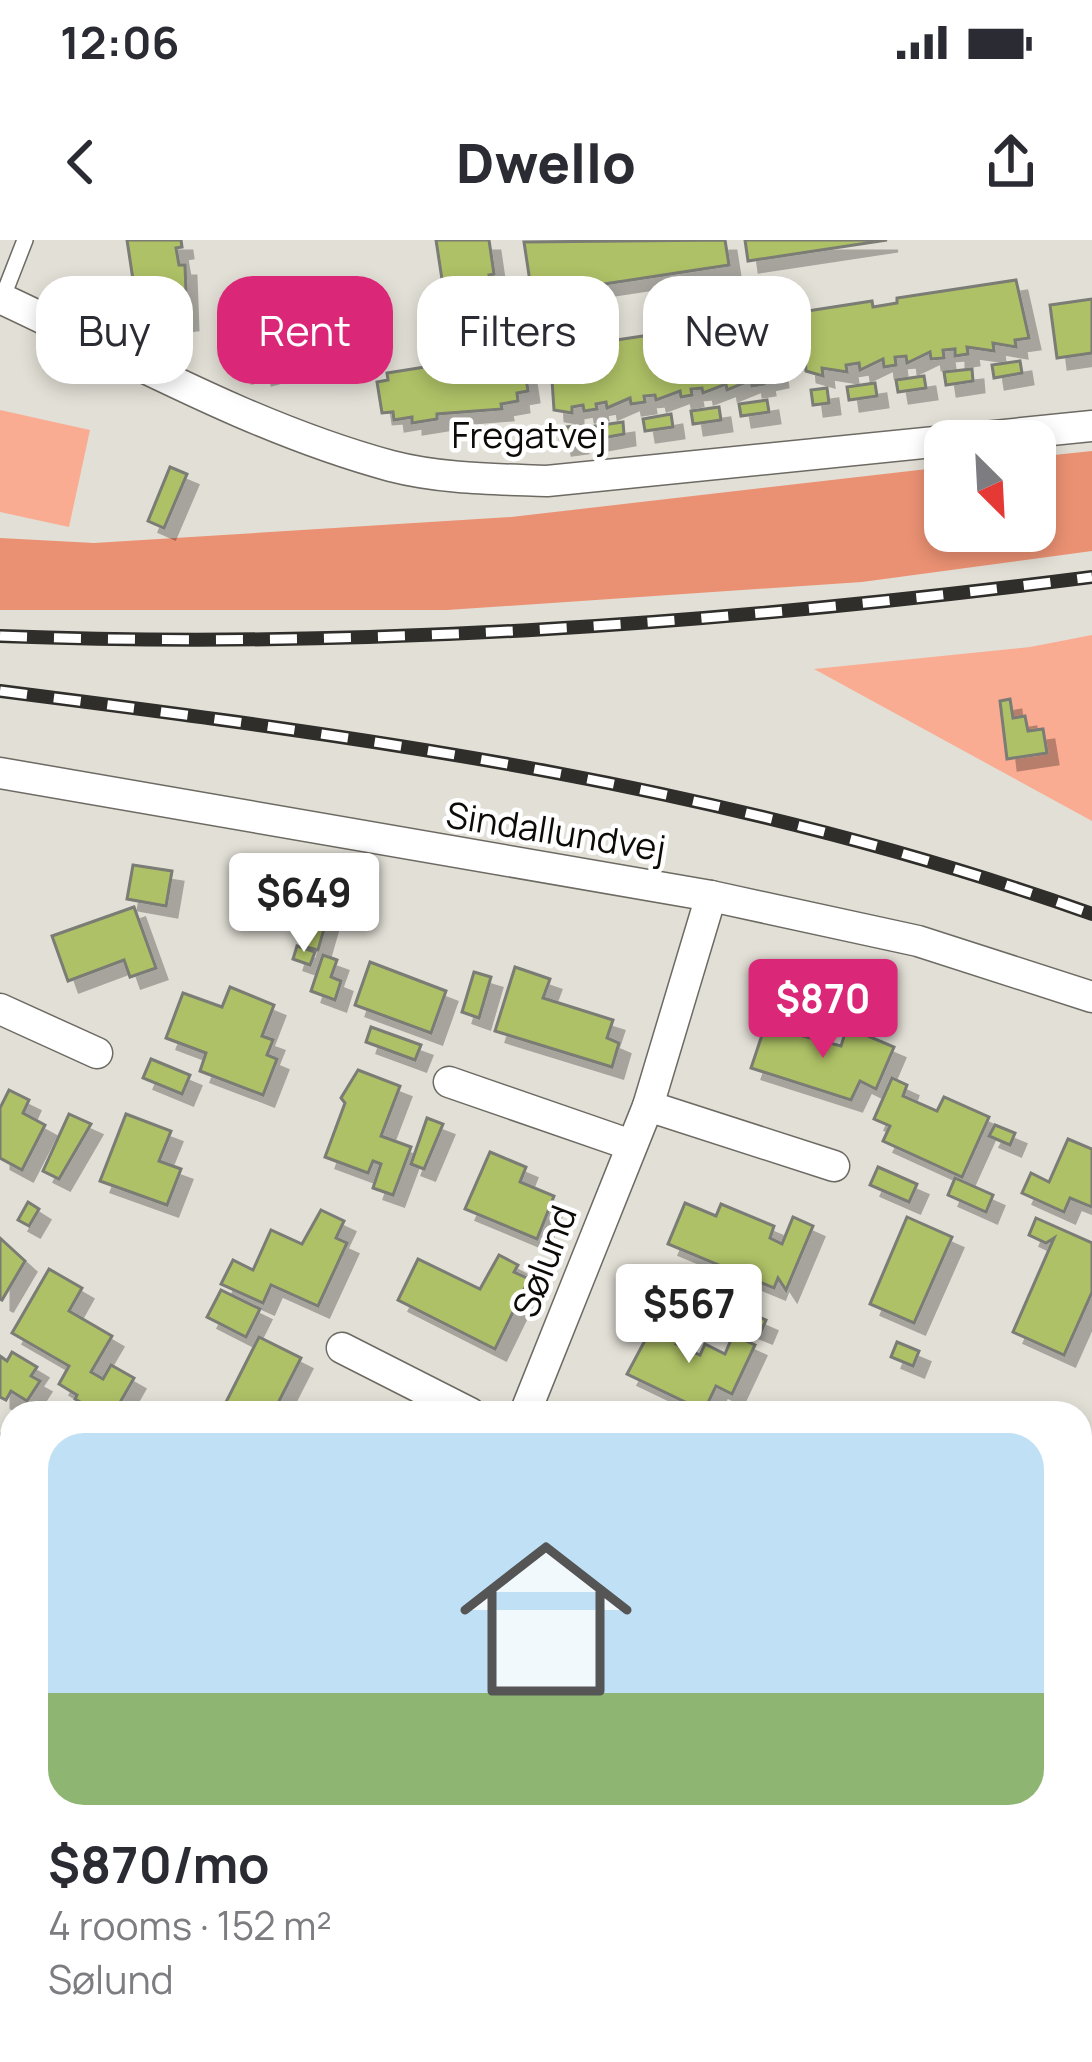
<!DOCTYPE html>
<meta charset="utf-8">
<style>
body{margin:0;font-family:Manrope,sans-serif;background:#f2f2f3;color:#2b2b33;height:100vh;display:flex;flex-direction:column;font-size:45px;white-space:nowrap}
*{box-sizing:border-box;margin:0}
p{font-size:39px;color:#7c7c81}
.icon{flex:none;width:66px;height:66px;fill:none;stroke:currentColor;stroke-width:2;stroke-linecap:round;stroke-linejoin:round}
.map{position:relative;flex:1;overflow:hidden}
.sheet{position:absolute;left:0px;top:1161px;width:1092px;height:663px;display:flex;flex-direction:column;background:#fff;border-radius:36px 36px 0 0;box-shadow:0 6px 18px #0003}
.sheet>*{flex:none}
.top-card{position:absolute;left:36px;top:36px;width:1020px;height:108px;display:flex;gap:24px}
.needle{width:78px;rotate:156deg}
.buttons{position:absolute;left:924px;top:180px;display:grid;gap:24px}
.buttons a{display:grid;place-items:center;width:132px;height:132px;border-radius:24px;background:#fff;box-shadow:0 6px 18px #0003;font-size:60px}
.price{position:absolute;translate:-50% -102px;padding:0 27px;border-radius:12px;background:#fff;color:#222;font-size:39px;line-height:78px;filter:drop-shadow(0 3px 6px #0008)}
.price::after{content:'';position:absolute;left:50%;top:72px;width:36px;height:27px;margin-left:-18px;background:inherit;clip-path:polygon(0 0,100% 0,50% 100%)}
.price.on{background:#db2777;color:#fff}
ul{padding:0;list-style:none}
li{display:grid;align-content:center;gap:24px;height:636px;padding:0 48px}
li span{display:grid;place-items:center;height:372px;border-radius:36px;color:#555}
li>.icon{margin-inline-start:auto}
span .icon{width:216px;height:216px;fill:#fffc;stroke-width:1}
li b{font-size:51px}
.pill{padding:0 42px;border-radius:36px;background:#fff;box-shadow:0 6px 18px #0003;font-size:42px;line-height:108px}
.pill.on{background:#db2777;color:#fff}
.status{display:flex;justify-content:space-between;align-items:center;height:84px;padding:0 60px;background:#fff;direction:ltr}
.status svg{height:33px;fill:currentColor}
header{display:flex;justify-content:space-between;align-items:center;height:156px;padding:0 48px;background:#fff;font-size:54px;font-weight:800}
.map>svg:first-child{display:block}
.green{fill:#faac92}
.forest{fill:#eb9173}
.building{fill:#aec166;stroke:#7a7c74;stroke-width:3;filter:url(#shadow)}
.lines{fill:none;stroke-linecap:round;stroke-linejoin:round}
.lane-casing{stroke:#6d6a63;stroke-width:18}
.street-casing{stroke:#6d6a63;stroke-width:33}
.lane{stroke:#fff;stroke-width:15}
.street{stroke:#fff;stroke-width:30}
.rail-casing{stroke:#2f2e2a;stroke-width:14}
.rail{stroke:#fff;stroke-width:9;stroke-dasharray:27;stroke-linecap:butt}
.labels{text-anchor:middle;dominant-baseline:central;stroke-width:9;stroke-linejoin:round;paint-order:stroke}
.street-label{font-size:36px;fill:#0c0b08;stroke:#fff}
</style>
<div class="status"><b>12:06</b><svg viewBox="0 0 49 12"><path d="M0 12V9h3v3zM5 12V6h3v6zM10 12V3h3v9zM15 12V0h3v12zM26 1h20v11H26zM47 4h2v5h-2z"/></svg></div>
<header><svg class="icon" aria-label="back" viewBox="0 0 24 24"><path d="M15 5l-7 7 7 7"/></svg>Dwello<svg class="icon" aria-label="share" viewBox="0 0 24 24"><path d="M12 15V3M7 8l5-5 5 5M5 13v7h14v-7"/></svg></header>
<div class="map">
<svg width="1092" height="1822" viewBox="0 0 1092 1822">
<defs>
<filter id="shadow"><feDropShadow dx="11" dy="11" stdDeviation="0" flood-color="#0004"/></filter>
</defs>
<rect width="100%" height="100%" fill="#e2dfd6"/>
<g class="green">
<path d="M0,170l90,20 -21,97 -69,-15z"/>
<path d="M1092,395v186l-278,-152 216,-22z"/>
</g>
<path class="forest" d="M1092,211v100l-230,31 -415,28h-447v-72l94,5 417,-26 434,-50v64h90v-74z"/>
<g class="building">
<path d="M127,0h54l1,7 -6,1 3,17h6l2,54 -55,6 -6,-31 9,-1z"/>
<path d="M436,0h53l5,34 -5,1 3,17 -9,2 2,11 -32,5 -2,-11h-6z"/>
<path d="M725,0l4,25 -197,30 -8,-53z"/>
<path d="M745,0h142l-139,21z"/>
<path d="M1016,40l13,58 -14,2 1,7 -23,-4 1,8 -27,-4 1,7 -13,2v-7l-12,1 1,8 -13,1 -1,-7 -23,11 -1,-7 -11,1 1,8 -12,2 -1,-8 -23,11 -1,-7 -13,2 1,7 -25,-4 1,8 -17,-5 -5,-59 71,-11 1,6 24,-4v-5z"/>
<path d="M1092,59v54l-35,5 -7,-53z"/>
<path d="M359,65l7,48 -18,3 1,5 -47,7 -1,-5 -40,11 -1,-5 -19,3 -1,-9 -11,1 -4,-32 10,-1 -1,-7z"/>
<path d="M769,83l8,53 -14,3 1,5 -12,2 -1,-6 -24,10 -1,-6 -23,9 -1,-5 -11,1 1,6 -11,2 -1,-6 -24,9 -1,-5 -11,1 1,6 -14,2 -1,-6 -23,10 -1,-6 -10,2 1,5 -13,2 -1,-6 -11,2v6l-18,-3 -4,-60 166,-25 1,6z"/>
<path d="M510,106l2,14 11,-1 5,32 -11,2 1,8 -17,3 1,5 -65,5v5l-25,4v-6l-18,3 -1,-8 -11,1 -5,-31 11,-2 -1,-7 101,-16 -1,-8z"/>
<path d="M1020,121l2,12 -28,5 -2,-13z"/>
<path d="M972,129l1,12 -27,4 -2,-13z"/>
<path d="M924,136l2,12 -28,4 -2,-12z"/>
<path d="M875,143l2,13 -28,4 -2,-13z"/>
<path d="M827,148l2,15 -16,2 -2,-15z"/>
<path d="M767,160l2,12 -28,4 -2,-12z"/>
<path d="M719,167l2,13 -28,4 -2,-13z"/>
<path d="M671,174l2,13 -28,4 -2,-12z"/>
<path d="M623,182l1,12 -27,5 -2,-13z"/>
<path d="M575,186l2,16 -16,2 -3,-16z"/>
<path d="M170,227l17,7 -23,54 -16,-7z"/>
<path d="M1010,459l3,19 12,-2 3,15 15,-2 4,24 -40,6 -7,-58z"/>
<path d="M133,625l39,6 -6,35 -39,-7z"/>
<path d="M134,667l22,61 -26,9 -6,-17 -56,21 -16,-45z"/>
<path d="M315,672l13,3 -10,35 -12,-3z"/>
<path d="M297,706l18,6 -5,13 -17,-6z"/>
<path d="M323,715l14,5 -6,17 10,4 -6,19 -24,-9z"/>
<path d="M370,722l76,29 -15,42 -76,-28z"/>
<path d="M515,727l35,12 -7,19 70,22 -6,18 12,5 -7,24 -117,-36z"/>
<path d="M474,732l17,5 -12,41 -17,-6z"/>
<path d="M230,747l44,18 -12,31 11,4 -6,15 10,4 -14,36 -63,-24 6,-18 -40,-15 17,-45 39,14z"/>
<path d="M765,786l76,20 6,-19 47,20 -18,42 -16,-8 -9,19 -100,-32z"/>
<path d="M371,787l50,18 -6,15 -49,-18z"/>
<path d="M151,819l39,16 -8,19 -39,-16z"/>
<path d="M358,830l42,16 -19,50 30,11 -18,48 -20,-7 8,-24 -8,-3 -5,12 -43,-16 20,-54 -4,-5z"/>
<path d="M892,838l15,7 -4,11 34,15 7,-14 45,20 -27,60 -79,-36 7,-15 -16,-7z"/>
<path d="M9,850l20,10 -6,13 22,12 -23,45 -22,-12v-50z"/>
<path d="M69,874l22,10 -32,55 -16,-8z"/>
<path d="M126,874l45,17 -12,30 22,8 -14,36 -67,-24z"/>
<path d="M427,878l16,6 -19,45 -13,-5z"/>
<path d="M995,885l20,8 -5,12 -21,-9z"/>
<path d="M1068,899l24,10v58l-22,-9 -6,14 -42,-19 9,-20 18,9z"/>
<path d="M490,912l36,15 -6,15 34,14 -17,43 -72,-30z"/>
<path d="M878,927l39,17 -8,18 -39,-17z"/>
<path d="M955,938l38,17 -7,17 -38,-17z"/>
<path d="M28,962l11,7 -10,17 -11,-6z"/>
<path d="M685,963l31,13 5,-12 53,22 -4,12 12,6 11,-27 20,9 -27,64 -8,-12 -4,10 -106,-44z"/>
<path d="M321,970l23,11 -8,17 11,5 -29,63 -47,-21 -8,18 -42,-19 12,-24 20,10 18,-40 31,14z"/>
<path d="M907,977l45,20 -38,86 -44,-19z"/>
<path d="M1036,978l56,25v49l-28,63 -51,-23 41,-94 -8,5 -17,-8z"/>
<path d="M0,998l25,23 -23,39 -2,-1z"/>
<path d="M499,1015l19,10 -4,7 15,7 -34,70 -97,-49 20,-41 62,30z"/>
<path d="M49,1029l33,19 -13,23 43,25 -21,36 12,7 8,-14 23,13 -20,35h-15l-24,-14 2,-4 -18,-11 10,-18 -57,-33z"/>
<path d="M221,1050l39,19 -14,28 -39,-20z"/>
<path d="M743,1070l23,10 -5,12 -23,-9z"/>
<path d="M657,1078l26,12 -7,14 24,11 5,-11 20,10 8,-19 22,10 -23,49 -16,-8 -12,25 -77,-37z"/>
<path d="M259,1097l42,21 -28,55h-44l-7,-3z"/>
<path d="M897,1102l22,9 -6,15 -22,-9z"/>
<path d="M12,1112l25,15 -6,9 9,5 -13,20 -16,-10 -5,9 -6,-3v-41l7,5z"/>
<path d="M0,1194l12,8v52l-12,-7z"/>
<path d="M1085,1238l7,3v87l-12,-5v-74z"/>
<path d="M8,1302l4,17 -8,13 -4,-19z"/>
<path d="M1080,1427l12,6 -12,29z"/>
<path d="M0,1477l12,10v58l-12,-10z"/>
<path d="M6,1675l6,5v56l-12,-10v-44z"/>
<path d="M1086,1728l6,3v89l-15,-8 3,-73z"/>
<path d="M180,1812h15l13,10h-36z"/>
<path d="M364,1812h34l11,9 -54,1z"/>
<path d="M430,1812h56l8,6 -52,4z"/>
<path d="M628,1812h57l-7,10h-43z"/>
<path d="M713,1812h30l1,1 -7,9h-27z"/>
</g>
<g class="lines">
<defs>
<path id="lane" d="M2,59l23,-59"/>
<g id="street">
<path d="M0,58c127,59 254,131 391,168 50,13 104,13 156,15l545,-55"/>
<path d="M0,533l711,123 207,45 174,56"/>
<path d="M0,769l97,44"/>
<path d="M449,842l182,63"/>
<path d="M648,866l186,60"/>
<path d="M342,1108l128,65"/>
<path d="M525,1173l123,-307 63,-210"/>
<path d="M1080,1383l12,6"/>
<path d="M1080,1600l12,-23"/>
<path d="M1080,1669l12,7"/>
<path d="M946,1822l6,-10"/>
</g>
</defs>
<use href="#lane" class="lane-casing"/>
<use href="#street" class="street-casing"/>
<use href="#lane" class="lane"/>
<use href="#street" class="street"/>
<defs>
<g id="rail">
<path d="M0,396c367,14 729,-13 1092,-59"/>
<path d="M0,451c379,48 729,94 1092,223"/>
</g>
</defs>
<use href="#rail" class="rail-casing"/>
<use href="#rail" class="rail"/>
</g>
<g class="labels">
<g class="street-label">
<text x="529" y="194">Fregatvej</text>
<text transform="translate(556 591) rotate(9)">Sindallundvej</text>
<text transform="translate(544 1021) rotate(-69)">Sølund</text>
</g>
</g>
</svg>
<div class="buttons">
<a><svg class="needle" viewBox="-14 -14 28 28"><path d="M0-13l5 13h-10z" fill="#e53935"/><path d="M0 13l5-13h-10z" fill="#7c7c81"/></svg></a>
</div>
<b class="price" style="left:304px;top:715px">$649</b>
<b class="price on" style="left:823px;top:821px">$870</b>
<b class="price" style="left:689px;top:1126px">$567</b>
<div class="top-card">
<a class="pill">Buy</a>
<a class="pill on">Rent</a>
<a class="pill">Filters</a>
<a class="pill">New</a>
</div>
<section class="sheet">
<ul>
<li><span style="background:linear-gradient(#bfe0f5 70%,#8fb573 0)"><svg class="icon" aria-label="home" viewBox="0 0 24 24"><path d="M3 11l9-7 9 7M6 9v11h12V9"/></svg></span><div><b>$870/mo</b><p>4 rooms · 152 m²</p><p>Sølund</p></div></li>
</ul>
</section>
</div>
